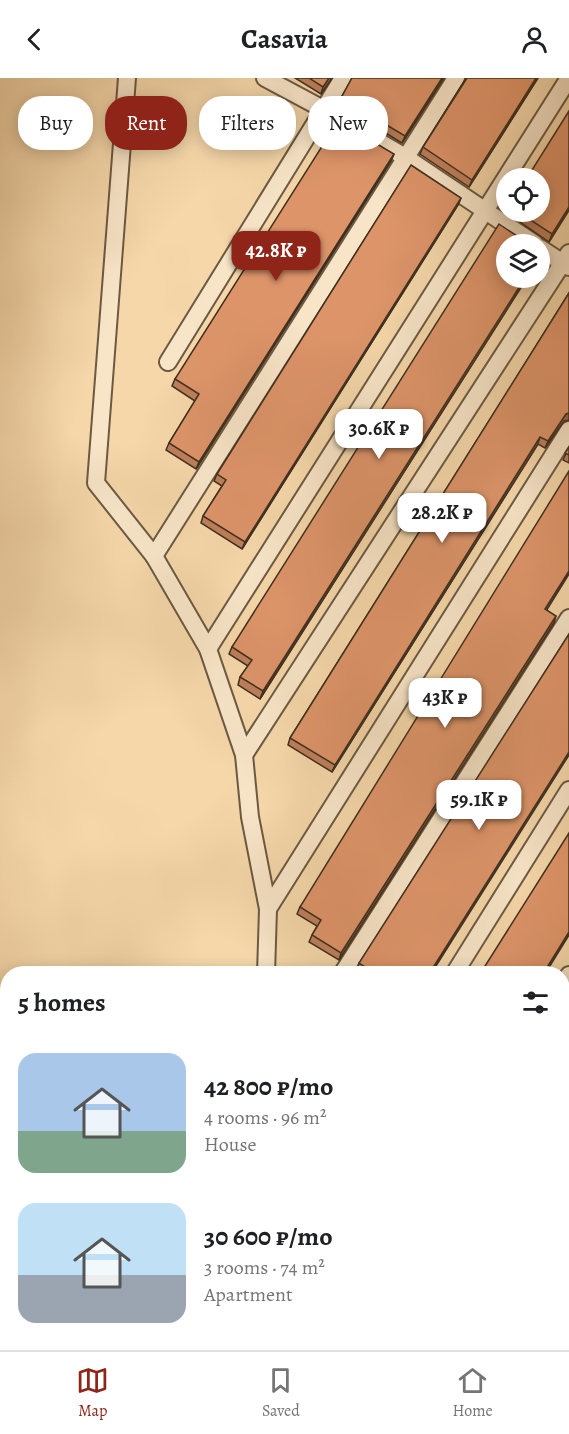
<!DOCTYPE html>
<meta charset="utf-8">
<style>
body{margin:0;font-family:Alegreya,serif;background:#f6f6f6;color:#202124;height:100vh;display:flex;flex-direction:column;font-size:22px;white-space:nowrap}
*{box-sizing:border-box;margin:0}
p{font-size:20px;color:#757577}
.icon{flex:none;width:33px;height:33px;fill:none;stroke:currentColor;stroke-width:2;stroke-linecap:round;stroke-linejoin:round}
.map{position:relative;flex:1;overflow:hidden}
.drawer{position:absolute;left:0px;top:888px;width:570px;height:384px;display:flex;flex-direction:column;background:#fff;border-radius:24px 24px 0 0;box-shadow:0 3px 15px #0003}
.drawer>*{flex:none}
.top-card{position:absolute;left:18px;top:18px;width:534px;height:54px;display:flex;gap:12px}
.fabs{position:absolute;left:496px;top:90px;display:grid;gap:12px}
.fabs a{display:grid;place-items:center;width:54px;height:54px;border-radius:50%;background:#fff;box-shadow:0 3px 15px #0003;font-size:30px}
.price{position:absolute;translate:-50% -51px;padding:0 14px;border-radius:12px;background:#fff;color:#222;font-size:20px;line-height:39px;filter:drop-shadow(0 2px 3px #0008)}
.price::after{content:'';position:absolute;left:50%;top:36px;width:18px;height:14px;margin-left:-9px;background:inherit;clip-path:polygon(0 0,100% 0,50% 100%)}
.price.current{background:#8f2418;color:#fff}
ul{padding:0;list-style:none}
li{display:flex;align-items:center;gap:18px;height:150px;padding:0 18px}
li span{display:grid;place-items:center;flex:none;width:168px;height:120px;border-radius:18px;color:#555}
li>.icon{margin-inline-start:auto}
span .icon{width:72px;height:72px;fill:#fffc;stroke-width:1}
li b{font-size:26px}
h2{display:flex;justify-content:space-between;align-items:center;height:72px;padding:0 18px;font-size:26px}
.pill{padding:0 21px;border-radius:24px;background:#fff;box-shadow:0 3px 15px #0003;font-size:21px;line-height:54px}
.pill.current{background:#8f2418;color:#fff}
header{display:flex;justify-content:space-between;align-items:center;height:78px;padding:0 18px;background:#fff;font-size:27px;font-weight:700}
.dock{display:flex;justify-content:space-around;align-items:center;height:84px;border-top:2px solid #e0e0e0;background:#fff;font-size:16px;color:#757577}
.dock a{display:grid;justify-items:center;gap:3px}
.dock .current{color:#8f2418}
.map>svg:first-child{display:block}
.lines{fill:none;stroke-linecap:round;stroke-linejoin:round}
.lane-casing{stroke:#6c5942;stroke-width:20}
.lane{stroke:#f8e5c8;stroke-width:16}
.wall{fill:#be7f5a;stroke:#3f2f20;stroke-width:1.5}
.shaded-wall{fill:#9b684a;stroke:#3f2f20;stroke-width:1.5}
.building{fill:#dd9469;stroke:#3f2f20;stroke-width:1.5}
</style>
<header><svg class="icon" aria-label="back" viewBox="0 0 24 24"><path d="M15 5l-7 7 7 7"/></svg>Casavia<svg class="icon" aria-label="person" viewBox="0 0 24 24"><circle cx="12" cy="8" r="4"/><path d="M4 21q1-7 8-7t8 7"/></svg></header>
<div class="map">
<svg width="569" height="1272" viewBox="0 0 569 1272">
<rect width="100%" height="100%" fill="#f5d7aa"/>
<filter id="stains"><feTurbulence type="fractalNoise" baseFrequency=".00333" numOctaves="4"/><feColorMatrix values="0 0 0 0 .2 0 0 0 0 .09 0 0 0 0 .02 0 0 0 .5 -.17"/></filter>
<radialGradient id="worn" r=".72"><stop offset=".6" stop-color="#630" stop-opacity="0"/><stop offset="1" stop-color="#630" stop-opacity=".3"/></radialGradient>
<g class="lines">
<defs>
<g id="lane">
<path d="M127,0l-31,405 58,73 54,93 36,106 6,62 18,92 -2,65"/>
<path d="M265,0l58,31 82,48 130,87"/>
<path d="M540,170l29,19"/>
<path d="M168,284l175,-284"/>
<path d="M154,478l302,-478"/>
<path d="M208,571l361,-571"/>
<path d="M244,677l325,-502"/>
<path d="M268,831l301,-479"/>
<path d="M342,896l227,-356"/>
<path d="M454,896l115,-184"/>
<path d="M562,908l7,-11"/>
<path d="M562,1079l7,-10"/>
<path d="M376,1264l3,8"/>
<path d="M440,1272l4,-8"/>
<path d="M561,1272l8,-12"/>
</g>
</defs>
<use href="#lane" class="lane-casing"/>
<use href="#lane" class="lane"/>
</g>
<g class="wall">
<path d="M295,0h37l-11,16z"/>
<path d="M352,0h92l-42,65 -63,-38 2,-7z"/>
<path d="M466,0h72l-69,109 -49,-33 3,-7z"/>
<path d="M394,76l-3,7 -195,308 -30,-19 3,-7 26,-42 -23,-15 3,-7z"/>
<path d="M461,120l-3,7 -216,344 -41,-26 2,-7 19,-30 -8,-5 3,-7z"/>
<path d="M569,132l-20,32 -42,-29v-1z"/>
<path d="M507,200h20l-267,421 -22,-14 2,-8 8,-11 -19,-12 3,-7z"/>
<path d="M569,215v127l-5,1 -19,27 -7,-4 -206,328 -44,-27 2,-7z"/>
<path d="M569,369v16l-6,-3z"/>
<path d="M547,532l7,13 -215,337 -30,-18 3,-7 5,-9 -20,-12 3,-7z"/>
<path d="M359,885l72,11h-69l-5,-3z"/>
</g>
<g class="shaded-wall">
<path d="M329,0h3l-11,16 2,-7z"/>
<path d="M442,0h2l-42,65 3,-7z"/>
<path d="M536,0h2l-69,109 3,-7z"/>
<path d="M394,76l-3,7 -195,308 3,-7z"/>
<path d="M461,120l-3,7 -216,344 3,-7z"/>
<path d="M569,129v3l-20,32 3,-8z"/>
<path d="M525,200h2l-267,421 3,-8z"/>
<path d="M569,335v7l-5,1 -19,27 3,-7 18,-27z"/>
<path d="M540,359l-2,7 -206,328 3,-7z"/>
<path d="M569,493v3l-26,42 2,-7z"/>
<path d="M556,538l-2,7 -215,337 2,-7z"/>
<path d="M569,674v3l-138,219h-2z"/>
<path d="M569,854v3l-24,39h-2z"/>
<path d="M569,1033v3l-7,10v-3z"/>
<path d="M569,1213v3l-7,10v-2z"/>
</g>
<g class="building">
<path d="M309,0h20l-6,9z"/>
<path d="M352,0h90l-37,58 -64,-38z"/>
<path d="M467,0h69l-64,102 -49,-33z"/>
<path d="M569,33v96l-17,27 -34,-22h22v-34h-13z"/>
<path d="M338,43l56,33 -195,308 -30,-19 30,-49 -24,-15z"/>
<path d="M411,87l50,33 -216,344 -42,-26 23,-36 -9,-6z"/>
<path d="M499,146l30,20h-22v34h18l-262,413 -23,-14 12,-17 -20,-13z"/>
<path d="M569,215v120l-3,1 -18,27 -8,-4 -205,328 -45,-27z"/>
<path d="M569,369v8l-4,-2z"/>
<path d="M569,393v100l-24,38 11,7 -215,337 -29,-18 9,-15 -21,-13z"/>
<path d="M569,556v118l-140,222h-64l3,-5 -9,-6z"/>
<path d="M569,755v99l-26,42h-63z"/>
<path d="M569,939v94l-7,10v-93z"/>
<path d="M569,1120v93l-7,11v-93z"/>
<path d="M479,1264h58l-5,8h-57z"/>
</g>
<rect width="100%" height="100%" filter="url(#stains)"/>
<rect width="100%" height="100%" fill="url(#worn)"/>
</svg>
<div class="fabs">
<a><svg class="icon" aria-label="locate" viewBox="0 0 24 24"><circle cx="12" cy="12" r="6"/><path d="M12 2v4M12 18v4M2 12h4M18 12h4"/></svg></a>
<a><svg class="icon" aria-label="layers" viewBox="0 0 24 24"><path d="M12 4l9 5-9 5-9-5zM3 14l9 5 9-5"/></svg></a>
</div>
<b class="price current" style="left:276px;top:204px">42.8K ₽</b>
<b class="price" style="left:379px;top:382px">30.6K ₽</b>
<b class="price" style="left:442px;top:466px">28.2K ₽</b>
<b class="price" style="left:445px;top:651px">43K ₽</b>
<b class="price" style="left:479px;top:753px">59.1K ₽</b>
<div class="top-card">
<a class="pill">Buy</a>
<a class="pill current">Rent</a>
<a class="pill">Filters</a>
<a class="pill">New</a>
</div>
<section class="drawer">
<h2>5 homes<svg class="icon" aria-label="filters" viewBox="0 0 24 24"><path d="M4 7h16M4 17h16"/><circle cx="9" cy="7" r="2"/><circle cx="15" cy="17" r="2"/></svg></h2>
<ul>
<li><span style="background:linear-gradient(#a9c7e8 65%,#7fa58c 0)"><svg class="icon" aria-label="home" viewBox="0 0 24 24"><path d="M3 11l9-7 9 7M6 9v11h12V9"/></svg></span><div><b>42 800 ₽/mo</b><p>4 rooms · 96 m²</p><p>House</p></div></li>
<li><span style="background:linear-gradient(#bfe0f5 60%,#9aa5b1 0)"><svg class="icon" aria-label="home" viewBox="0 0 24 24"><path d="M3 11l9-7 9 7M6 9v11h12V9"/></svg></span><div><b>30 600 ₽/mo</b><p>3 rooms · 74 m²</p><p>Apartment</p></div></li>
</ul>
</section>
</div>
<nav class="dock">
<a class="current"><svg class="icon" aria-label="map" viewBox="0 0 24 24"><path d="M3 6l6-2 6 2 6-2v14l-6 2-6-2-6 2zM9 4v14M15 6v14"/></svg>Map</a>
<a><svg class="icon" aria-label="saved" viewBox="0 0 24 24"><path d="M7 4h10v16l-5-4-5 4z"/></svg>Saved</a>
<a><svg class="icon" aria-label="home" viewBox="0 0 24 24"><path d="M3 11l9-7 9 7M6 9v11h12V9"/></svg>Home</a>
</nav>
